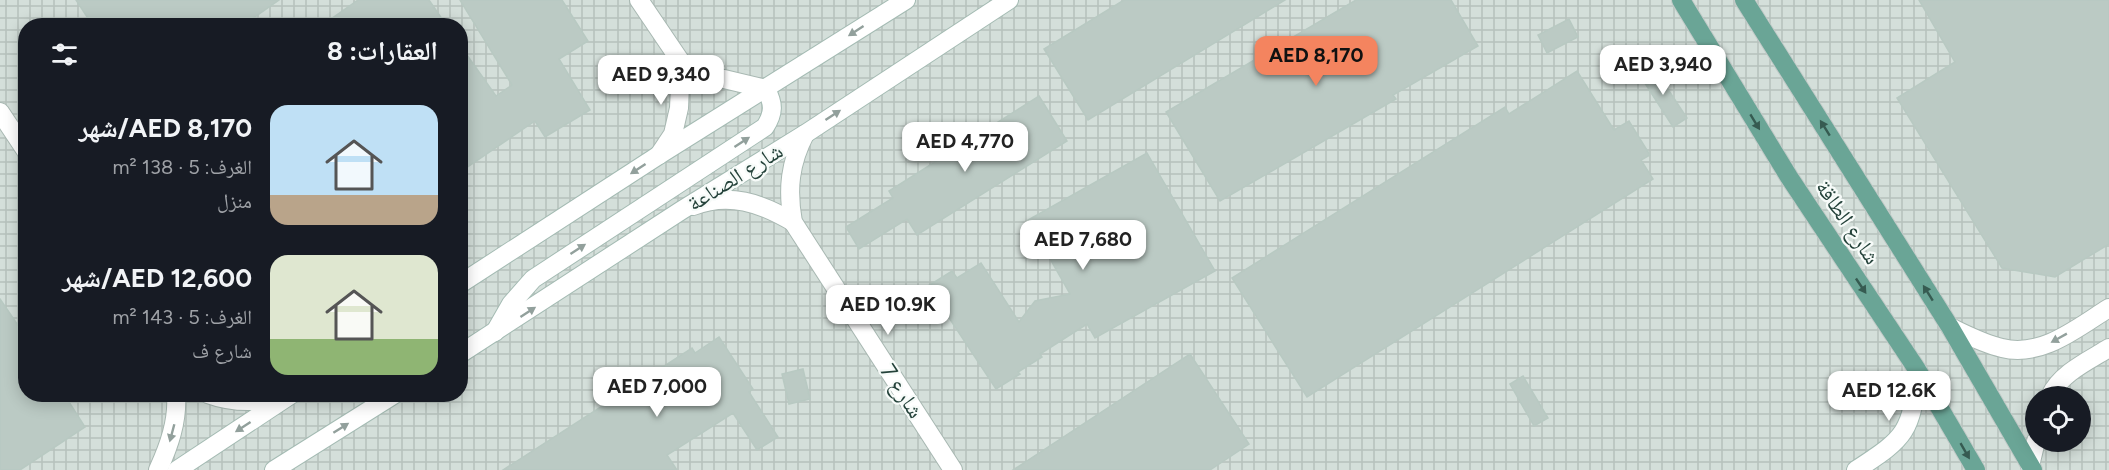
<!DOCTYPE html>
<html lang="ar">
<meta charset="utf-8">
<style>
body{margin:0;font-family:Figtree,"Noto Naskh Arabic",sans-serif;background:#242831;color:#f1f3f6;direction:rtl;height:100vh;display:flex;flex-direction:column;font-size:22px;white-space:nowrap}
*{box-sizing:border-box;margin:0}
p{font-size:20px;color:#9ea1a6}
.icon{flex:none;width:33px;height:33px;fill:none;stroke:currentColor;stroke-width:2;stroke-linecap:round;stroke-linejoin:round}
.map{position:relative;flex:1;overflow:hidden;direction:ltr}
.panel{position:absolute;left:18px;top:18px;width:450px;height:384px;display:flex;flex-direction:column;background:#171b24;border-radius:24px;box-shadow:0 3px 15px #0003;direction:rtl}
.panel>*{flex:none}
.tools{position:absolute;left:2025px;top:386px;display:grid;gap:12px}
.tools a{display:grid;place-items:center;width:66px;height:66px;border-radius:50%;background:#171b24;box-shadow:0 3px 15px #0003;font-size:30px}
.price{position:absolute;translate:-50% -51px;padding:0 14px;border-radius:12px;background:#fff;color:#222;font-size:20px;line-height:39px;filter:drop-shadow(0 2px 3px #0008)}
.price::after{content:'';position:absolute;left:50%;top:36px;width:18px;height:14px;margin-left:-9px;background:inherit;clip-path:polygon(0 0,100% 0,50% 100%)}
.price.on{background:#f4845f;color:#111}
ul{padding:0;list-style:none}
li{display:flex;align-items:center;gap:18px;height:150px;padding:0 30px}
li span{display:grid;place-items:center;flex:none;width:168px;height:120px;border-radius:18px;color:#555}
li>.icon{margin-inline-start:auto}
span .icon{width:72px;height:72px;fill:#fffc;stroke-width:1}
li b{font-size:26px}
h2{display:flex;justify-content:space-between;align-items:center;height:72px;padding:0 30px;font-size:26px}
.map>svg:first-child{display:block}
.industrial{fill:url(#industrial-grid);fill-rule:evenodd}
.building{fill:#bbcac4;stroke:#b8c9c2;stroke-width:1.5}
.lines{fill:none;stroke-linecap:round;stroke-linejoin:round}
.street-casing{stroke:#a8b8b2;stroke-width:20}
.secondary-casing{stroke:#a4bbb3;stroke-width:20}
.primary-casing{stroke:#c2cac8;stroke-width:20}
.street{stroke:#fff;stroke-width:18}
.secondary{stroke:#fff;stroke-width:18}
.primary{stroke:#6aa596;stroke-width:18}
.oneway{fill:#92a09c}
.oneway2{fill:#365b51}
.labels{text-anchor:middle;dominant-baseline:central;stroke-width:4.5;stroke-linejoin:round;paint-order:stroke}
.street-label{font-size:22px;fill:#24423a;stroke:#f7fbf9}
</style>
<div class="map">
<svg width="2109" height="470" viewBox="0 0 2109 470">
<defs>
<pattern id="industrial-grid" width="8" height="8" patternUnits="userSpaceOnUse" patternTransform="scale(1.5)"><rect width="8" height="8" fill="#d4dfda"/><path d="M0 4h8M4 0v8" fill="none" stroke="#b6c1bc"/></pattern>
</defs>
<rect width="100%" height="100%" fill="#e6efeb"/>
<path class="industrial" d="M0,0h2109v470h-2109zM26,26h434v368h-434zM2036,396h44v45h-44z"/>
<g class="building">
<path d="M76,0h203l-37,26h-149z"/>
<path d="M358,0h71l18,26h-126z"/>
<path d="M460,0h102l26,41 -29,18 31,51 -45,27 -10,-16 -75,51v-127l36,51 16,-11z"/>
<path d="M1124,0h161l-197,120 -44,-71z"/>
<path d="M1356,0h95l27,46 -85,49 3,4 -176,102 -54,-89z"/>
<path d="M1919,0h190v244l-54,33 -53,-9 -105,-170 58,-36z"/>
<path d="M1569,19l9,18 -31,16 -9,-18z"/>
<path d="M1652,65l35,53 -14,9 -34,-53z"/>
<path d="M1577,71l37,59 15,-9 21,34 -9,5 12,19 -346,218 -75,-119 273,-171 4,7z"/>
<path d="M1039,96l28,45 -150,94 -10,-16 -48,30 -13,-22 47,-29 -4,-7z"/>
<path d="M1147,153l68,118 -120,67 -8,-14 -47,30 2,3 -24,15 2,2 -24,15 -68,-103 24,-15 5,7 24,-15 38,59 16,-21 35,-7 -42,-74z"/>
<path d="M0,299l26,38v57h38l21,33 -65,43h-20z"/>
<path d="M719,337l34,52 -4,3 29,45 -21,13 -24,-37 -66,42 10,15h-174l189,-122 3,5z"/>
<path d="M1190,354l59,90 -39,26h-197z"/>
<path d="M803,369l7,30 -21,5 -7,-30z"/>
<path d="M1523,376l25,42 -14,8 -24,-42z"/>
</g>
<g class="lines">
<defs>
<g id="street">
<path d="M639,0l42,62 22,16 21,1 42,10"/>
<path d="M0,112l26,39"/>
<path d="M805,134c-15,29 -18,55 -12,88l160,248"/>
<path d="M659,155l14,-21 6,-26 2,-46"/>
<path d="M693,206c36,-14 68,-3 100,16"/>
<path d="M1950,327c17,8 34,17 52,21 40,10 76,-21 107,-40"/>
<path d="M208,394c27,10 53,9 81,1"/>
<path d="M2050,396c11,-23 38,-35 59,-48"/>
<path d="M2030,466l6,-25"/>
<path d="M158,470c11,-24 20,-49 18,-76"/>
</g>
<g id="secondary">
<path d="M460,284l199,-129 247,-155"/>
<path d="M495,332l16,-28 22,-25 232,-152c9,-14 9,-23 1,-38"/>
<path d="M460,354l222,-144 123,-76 204,-134"/>
<path d="M177,470l115,-76"/>
<path d="M274,470l121,-76"/>
<path d="M1856,470c51,-33 55,-38 62,-99"/>
</g>
<g id="primary">
<path d="M1681,0l108,177 129,194 58,99"/>
<path d="M1744,0l206,327 83,143"/>
</g>
</defs>
<use href="#street" class="street-casing"/>
<use href="#secondary" class="secondary-casing"/>
<use href="#primary" class="primary-casing"/>
<use href="#street" class="street"/>
<use href="#secondary" class="secondary"/>
<use href="#primary" class="primary"/>
</g>
<defs><path id="oneway-solid" d="M-6-.8H1V-3.2L6.5 0L1 3.2V.8H-6Z" transform="scale(1.5)"/></defs>
<g class="oneway">
<use href="#oneway-solid" transform="translate(856 31) rotate(147)"/>
<use href="#oneway-solid" transform="translate(833 115) rotate(-33)"/>
<use href="#oneway-solid" transform="translate(742 142) rotate(-33)"/>
<use href="#oneway-solid" transform="translate(638 169) rotate(147)"/>
<use href="#oneway-solid" transform="translate(578 249) rotate(-33)"/>
<use href="#oneway-solid" transform="translate(528 312) rotate(-33)"/>
<use href="#oneway-solid" transform="translate(2059 338) rotate(151)"/>
<use href="#oneway-solid" transform="translate(243 427) rotate(147)"/>
<use href="#oneway-solid" transform="translate(341 428) rotate(-32)"/>
<use href="#oneway-solid" transform="translate(172 433) rotate(105)"/>
</g>
<g class="oneway2">
<use href="#oneway-solid" transform="translate(1755 122) rotate(59)"/>
<use href="#oneway-solid" transform="translate(1825 128) rotate(-122)"/>
<use href="#oneway-solid" transform="translate(1861 286) rotate(56)"/>
<use href="#oneway-solid" transform="translate(1928 293) rotate(-122)"/>
<use href="#oneway-solid" transform="translate(1965 451) rotate(60)"/>
</g>
<g class="labels">
<g class="street-label">
<text transform="translate(735 177) rotate(-32)">شارع الصناعة</text>
<text transform="translate(1848 222) rotate(56)">شارع الطاقة</text>
<text transform="translate(902 391) rotate(57)">شارع 7</text>
</g>
</g>
</svg>
<div class="tools">
<a><svg class="icon" aria-label="locate" viewBox="0 0 24 24"><circle cx="12" cy="12" r="6"/><path d="M12 2v4M12 18v4M2 12h4M18 12h4"/></svg></a>
</div>
<b class="price on" style="left:1316px;top:87px">AED 8,170</b>
<b class="price" style="left:1663px;top:96px">AED 3,940</b>
<b class="price" style="left:661px;top:106px">AED 9,340</b>
<b class="price" style="left:965px;top:173px">AED 4,770</b>
<b class="price" style="left:1083px;top:271px">AED 7,680</b>
<b class="price" style="left:888px;top:336px">AED 10.9K</b>
<b class="price" style="left:657px;top:418px">AED 7,000</b>
<b class="price" style="left:1889px;top:422px">AED 12.6K</b>
<section class="panel">
<h2>العقارات: 8<svg class="icon" aria-label="filters" viewBox="0 0 24 24"><path d="M4 7h16M4 17h16"/><circle cx="9" cy="7" r="2"/><circle cx="15" cy="17" r="2"/></svg></h2>
<ul>
<li><span style="background:linear-gradient(#bfe0f5 75%,#b9a48a 0)"><svg class="icon" aria-label="home" viewBox="0 0 24 24"><path d="M3 11l9-7 9 7M6 9v11h12V9"/></svg></span><div><b>AED 8,170/شهر</b><p>الغرف: 5 · 138 m²</p><p>منزل</p></div></li>
<li><span style="background:linear-gradient(#dfe7d0 70%,#8fb573 0)"><svg class="icon" aria-label="home" viewBox="0 0 24 24"><path d="M3 11l9-7 9 7M6 9v11h12V9"/></svg></span><div><b>AED 12,600/شهر</b><p>الغرف: 5 · 143 m²</p><p>شارع ف</p></div></li>
</ul>
</section>
</div>
